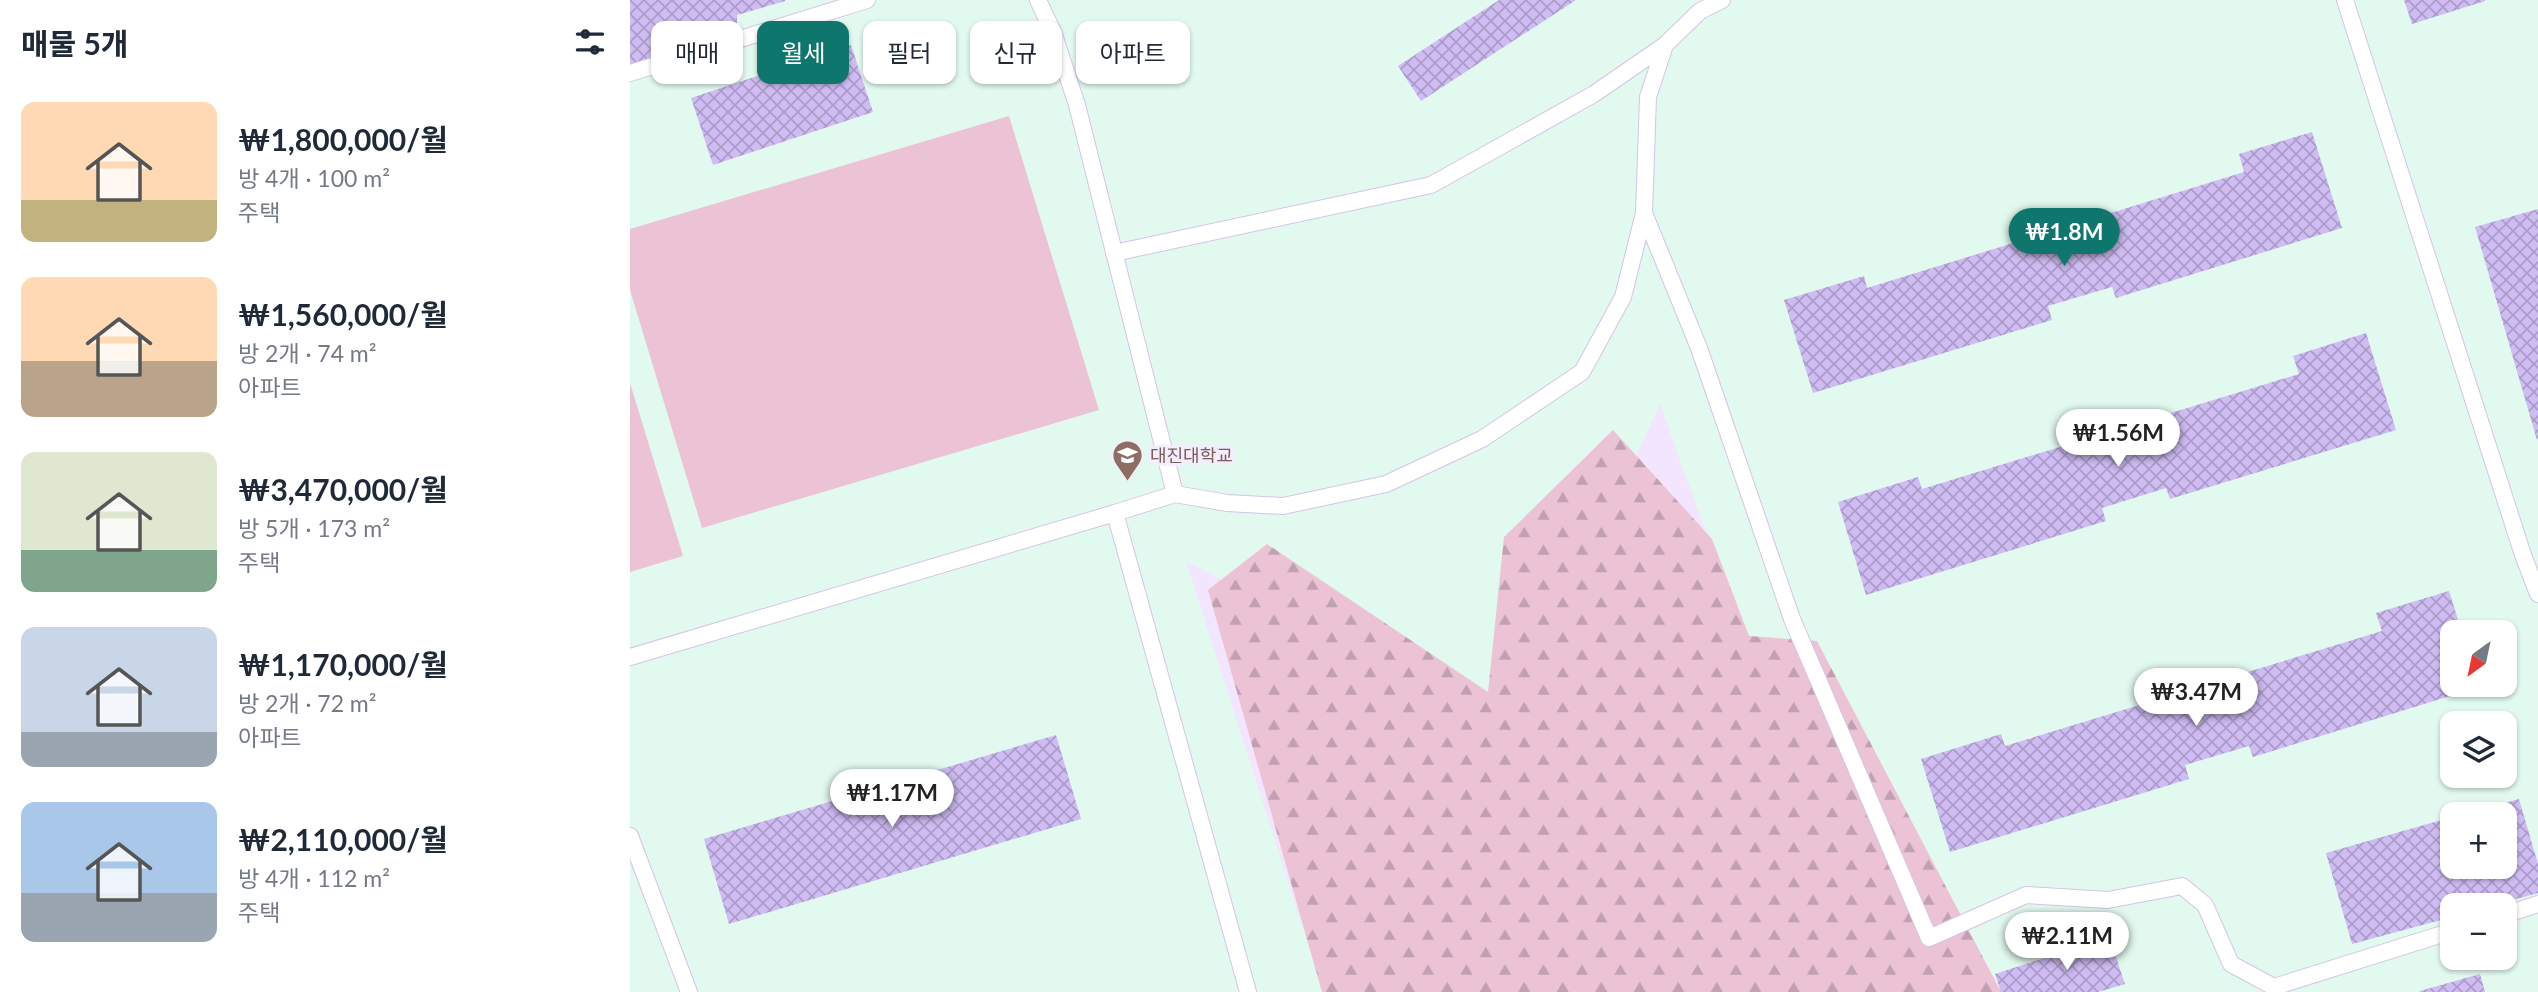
<!DOCTYPE html>
<html lang="ko">
<meta charset="utf-8">
<style>
body{margin:0;font-family:Lato,"Noto Sans KR",sans-serif;background:#f6f6f7;color:#1f2937;height:100vh;display:flex;flex-direction:column;font-size:26px;white-space:nowrap}
*{box-sizing:border-box;margin:0}
p{font-size:23px;color:#747a83}
.icon{flex:none;width:38px;height:38px;fill:none;stroke:currentColor;stroke-width:2;stroke-linecap:round;stroke-linejoin:round}
.map{position:relative;flex:1;overflow:hidden}
.details{display:flex;flex-direction:column;background:#fff;width:630px}
.details>*{flex:none}
.banner{position:absolute;left:21px;top:21px;width:665px;height:63px;display:flex;gap:14px}
.needle{width:46px;rotate:213deg}
.controls{position:absolute;left:1810px;top:620px;display:grid;gap:14px}
.controls a{display:grid;place-items:center;width:77px;height:77px;border-radius:14px;background:#fff;box-shadow:0 2px 5px #0004;font-size:35px}
.price{position:absolute;translate:-50% -60px;padding:0 16px;border-radius:24px;background:#fff;color:#222;font-size:23px;line-height:46px;filter:drop-shadow(0 2px 4px #0008)}
.price::after{content:'';position:absolute;left:50%;top:42px;width:21px;height:16px;margin-left:-10px;background:inherit;clip-path:polygon(0 0,100% 0,50% 100%)}
.price.current{background:#0f766e;color:#fff}
ul{padding:0;list-style:none}
li{display:flex;align-items:center;gap:21px;height:175px;padding:0 21px}
li span{display:grid;place-items:center;flex:none;width:196px;height:140px;border-radius:14px;color:#555}
li>.icon{margin-inline-start:auto}
span .icon{width:84px;height:84px;fill:#fffc;stroke-width:1}
li b{font-size:30px}
h2{display:flex;justify-content:space-between;align-items:center;height:84px;padding:0 21px;font-size:30px}
.chip{padding:0 24px;border-radius:14px;background:#fff;box-shadow:0 2px 5px #0004;font-size:24px;line-height:63px}
.chip.current{background:#0f766e;color:#fff}
main{display:flex;flex:1;min-height:0}
.map>svg:first-child{display:block}
.education{fill:#e2f9ef;fill-rule:evenodd}
.forest{fill:url(#forest-firs)}
.park{fill:#ebc3d5}
.building{fill:url(#building-cross-hatch)}
.lines{fill:none;stroke-linecap:round;stroke-linejoin:round}
.service-casing{stroke:#d3c5e7;stroke-width:18}
.service{stroke:#fff;stroke-width:16}
.labels{text-anchor:middle;dominant-baseline:central;stroke-width:6;stroke-linejoin:round;paint-order:stroke}
.education-label{font-size:18px;fill:#785e54;stroke:#f6ecff;text-anchor:start}
</style>
<main>
<section class="details">
<h2>매물 5개<svg class="icon" aria-label="filters" viewBox="0 0 24 24"><path d="M4 7h16M4 17h16"/><circle cx="9" cy="7" r="2"/><circle cx="15" cy="17" r="2"/></svg></h2>
<ul>
<li><span style="background:linear-gradient(#ffd9b3 70%,#c2b280 0)"><svg class="icon" aria-label="home" viewBox="0 0 24 24"><path d="M3 11l9-7 9 7M6 9v11h12V9"/></svg></span><div><b>₩1,800,000/월</b><p>방 4개 · 100 m²</p><p>주택</p></div></li>
<li><span style="background:linear-gradient(#ffd9b3 60%,#b9a48a 0)"><svg class="icon" aria-label="home" viewBox="0 0 24 24"><path d="M3 11l9-7 9 7M6 9v11h12V9"/></svg></span><div><b>₩1,560,000/월</b><p>방 2개 · 74 m²</p><p>아파트</p></div></li>
<li><span style="background:linear-gradient(#dfe7d0 70%,#7fa58c 0)"><svg class="icon" aria-label="home" viewBox="0 0 24 24"><path d="M3 11l9-7 9 7M6 9v11h12V9"/></svg></span><div><b>₩3,470,000/월</b><p>방 5개 · 173 m²</p><p>주택</p></div></li>
<li><span style="background:linear-gradient(#c9d6e8 75%,#9aa5b1 0)"><svg class="icon" aria-label="home" viewBox="0 0 24 24"><path d="M3 11l9-7 9 7M6 9v11h12V9"/></svg></span><div><b>₩1,170,000/월</b><p>방 2개 · 72 m²</p><p>아파트</p></div></li>
<li><span style="background:linear-gradient(#a9c7e8 65%,#9aa5b1 0)"><svg class="icon" aria-label="home" viewBox="0 0 24 24"><path d="M3 11l9-7 9 7M6 9v11h12V9"/></svg></span><div><b>₩2,110,000/월</b><p>방 4개 · 112 m²</p><p>주택</p></div></li>
</ul>
</section>
<div class="map">
<svg width="1908" height="992" viewBox="0 0 1908 992">
<defs>
<pattern id="forest-firs" width="22" height="20" patternUnits="userSpaceOnUse" patternTransform="scale(1.75)"><rect width="22" height="20" fill="#ebc3d5"/><path d="M5 1l3.5 6h-7zM16 11l3.5 6h-7z" fill="#c1a0b1"/></pattern>
<pattern id="building-cross-hatch" width="8" height="8" patternUnits="userSpaceOnUse" patternTransform="scale(1.75)"><rect width="8" height="8" fill="#cfbcf3"/><path d="M0 0l8 8M0 8l8-8" fill="none" stroke="#ab9bc9"/></pattern>
</defs>
<rect width="100%" height="100%" fill="#f2e5fd"/>
<path class="education" d="M0,0h1908v992h-638l-118,-247 -122,-341 -151,332 -323,-175 137,431h-693zM1822,632h52v52h-52zM1822,723h52v52h-52zM1822,814h52v52h-52zM1822,905h52v52h-52z"/>
<path class="forest" d="M983,430l99,109 37,97 68,5 182,347 9,4h-686l-114,-402 59,-46 221,148 16,-155z"/>
<g class="park">
<path d="M379,116l90,294 -397,118 -72,-238v-61z"/>
<path d="M0,383l53,173 -53,16z"/>
</g>
<g class="building">
<path d="M0,0h155v1l-48,14v18l-107,33z"/>
<path d="M869,0h77l-155,101 -23,-35z"/>
<path d="M1774,0h81v1l-73,23z"/>
<path d="M221,45l22,67 -160,53 -22,-67z"/>
<path d="M1682,132l30,96 -226,70 -4,-11 -64,19 4,14 -239,73 -29,-93 80,-24 3,12 377,-116 -5,-18z"/>
<path d="M1908,209v230l-1,1 -62,-213z"/>
<path d="M1736,333l30,97 -226,69 -4,-11 -64,20 4,13 -240,74 -28,-93 80,-25 4,12 377,-115 -6,-18z"/>
<path d="M1819,591l13,41h-10v52h26l1,3 -226,70 -4,-11 -64,19 4,14 -239,73 -29,-93 80,-25 4,12 377,-115 -6,-18z"/>
<path d="M426,735l25,84 -352,105 -25,-85z"/>
<path d="M1889,799l19,65v29l-44,12h-42v12l-100,27 -26,-91 126,-36v49h52v-52l-36,-1z"/>
<path d="M1479,937l16,47 -27,8h-97l-6,-18z"/>
<path d="M1850,974l5,18h-65v-1z"/>
</g>
<g class="lines">
<defs>
<g id="service">
<path d="M408,0l15,32 24,73 98,389"/>
<path d="M1715,0l178,555 15,39"/>
<path d="M0,73l237,-73"/>
<path d="M1014,213l55,135 93,271 137,319 97,-43 82,5 74,-14 23,19 26,59 43,23 178,-56"/>
<path d="M484,253l317,-68 163,-91 71,-49"/>
<path d="M0,657l485,-144"/>
<path d="M0,836l59,156"/>
<path d="M1874,915l34,-11"/>
<path d="M618,992l-133,-479 60,-19 52,9 56,3 103,-22 96,-45 100,-67 41,-75 21,-84 4,-116 17,-52 35,-34 22,-11"/>
</g>
</defs>
<use href="#service" class="service-casing"/>
<use href="#service" class="service"/>
</g>
<defs>
<symbol id="university-pin" viewBox="-11 -11 22 30"><path d="M0 17L-7.5 6A9.5 9.5 0 1 1 7.5 6Z" fill="#8d6e63" stroke="#f6ecff"/><path d="M0-5L7-2L0 1L-7-2ZM-4 1L0 2.5L4 1V4Q0 6-4 4Z" fill="#fff"/></symbol>
</defs>
<g fill-rule="evenodd">
<use href="#university-pin" x="480" y="438" width="35" height="47"/>
</g>
<g class="labels">
<g class="education-label">
<text x="520" y="455">대진대학교</text>
</g>
</g>
</svg>
<div class="controls">
<a><svg class="needle" viewBox="-14 -14 28 28"><path d="M0-13l5 13h-10z" fill="#e53935"/><path d="M0 13l5-13h-10z" fill="#747a83"/></svg></a>
<a><svg class="icon" aria-label="layers" viewBox="0 0 24 24"><path d="M12 4l9 5-9 5-9-5zM3 14l9 5 9-5"/></svg></a>
<a>+</a>
<a>−</a>
</div>
<b class="price current" style="left:1434px;top:268px">₩1.8M</b>
<b class="price" style="left:1488px;top:469px">₩1.56M</b>
<b class="price" style="left:1566px;top:728px">₩3.47M</b>
<b class="price" style="left:262px;top:829px">₩1.17M</b>
<b class="price" style="left:1437px;top:972px">₩2.11M</b>
<div class="banner">
<a class="chip">매매</a>
<a class="chip current">월세</a>
<a class="chip">필터</a>
<a class="chip">신규</a>
<a class="chip">아파트</a>
</div>
</div>
</main>
